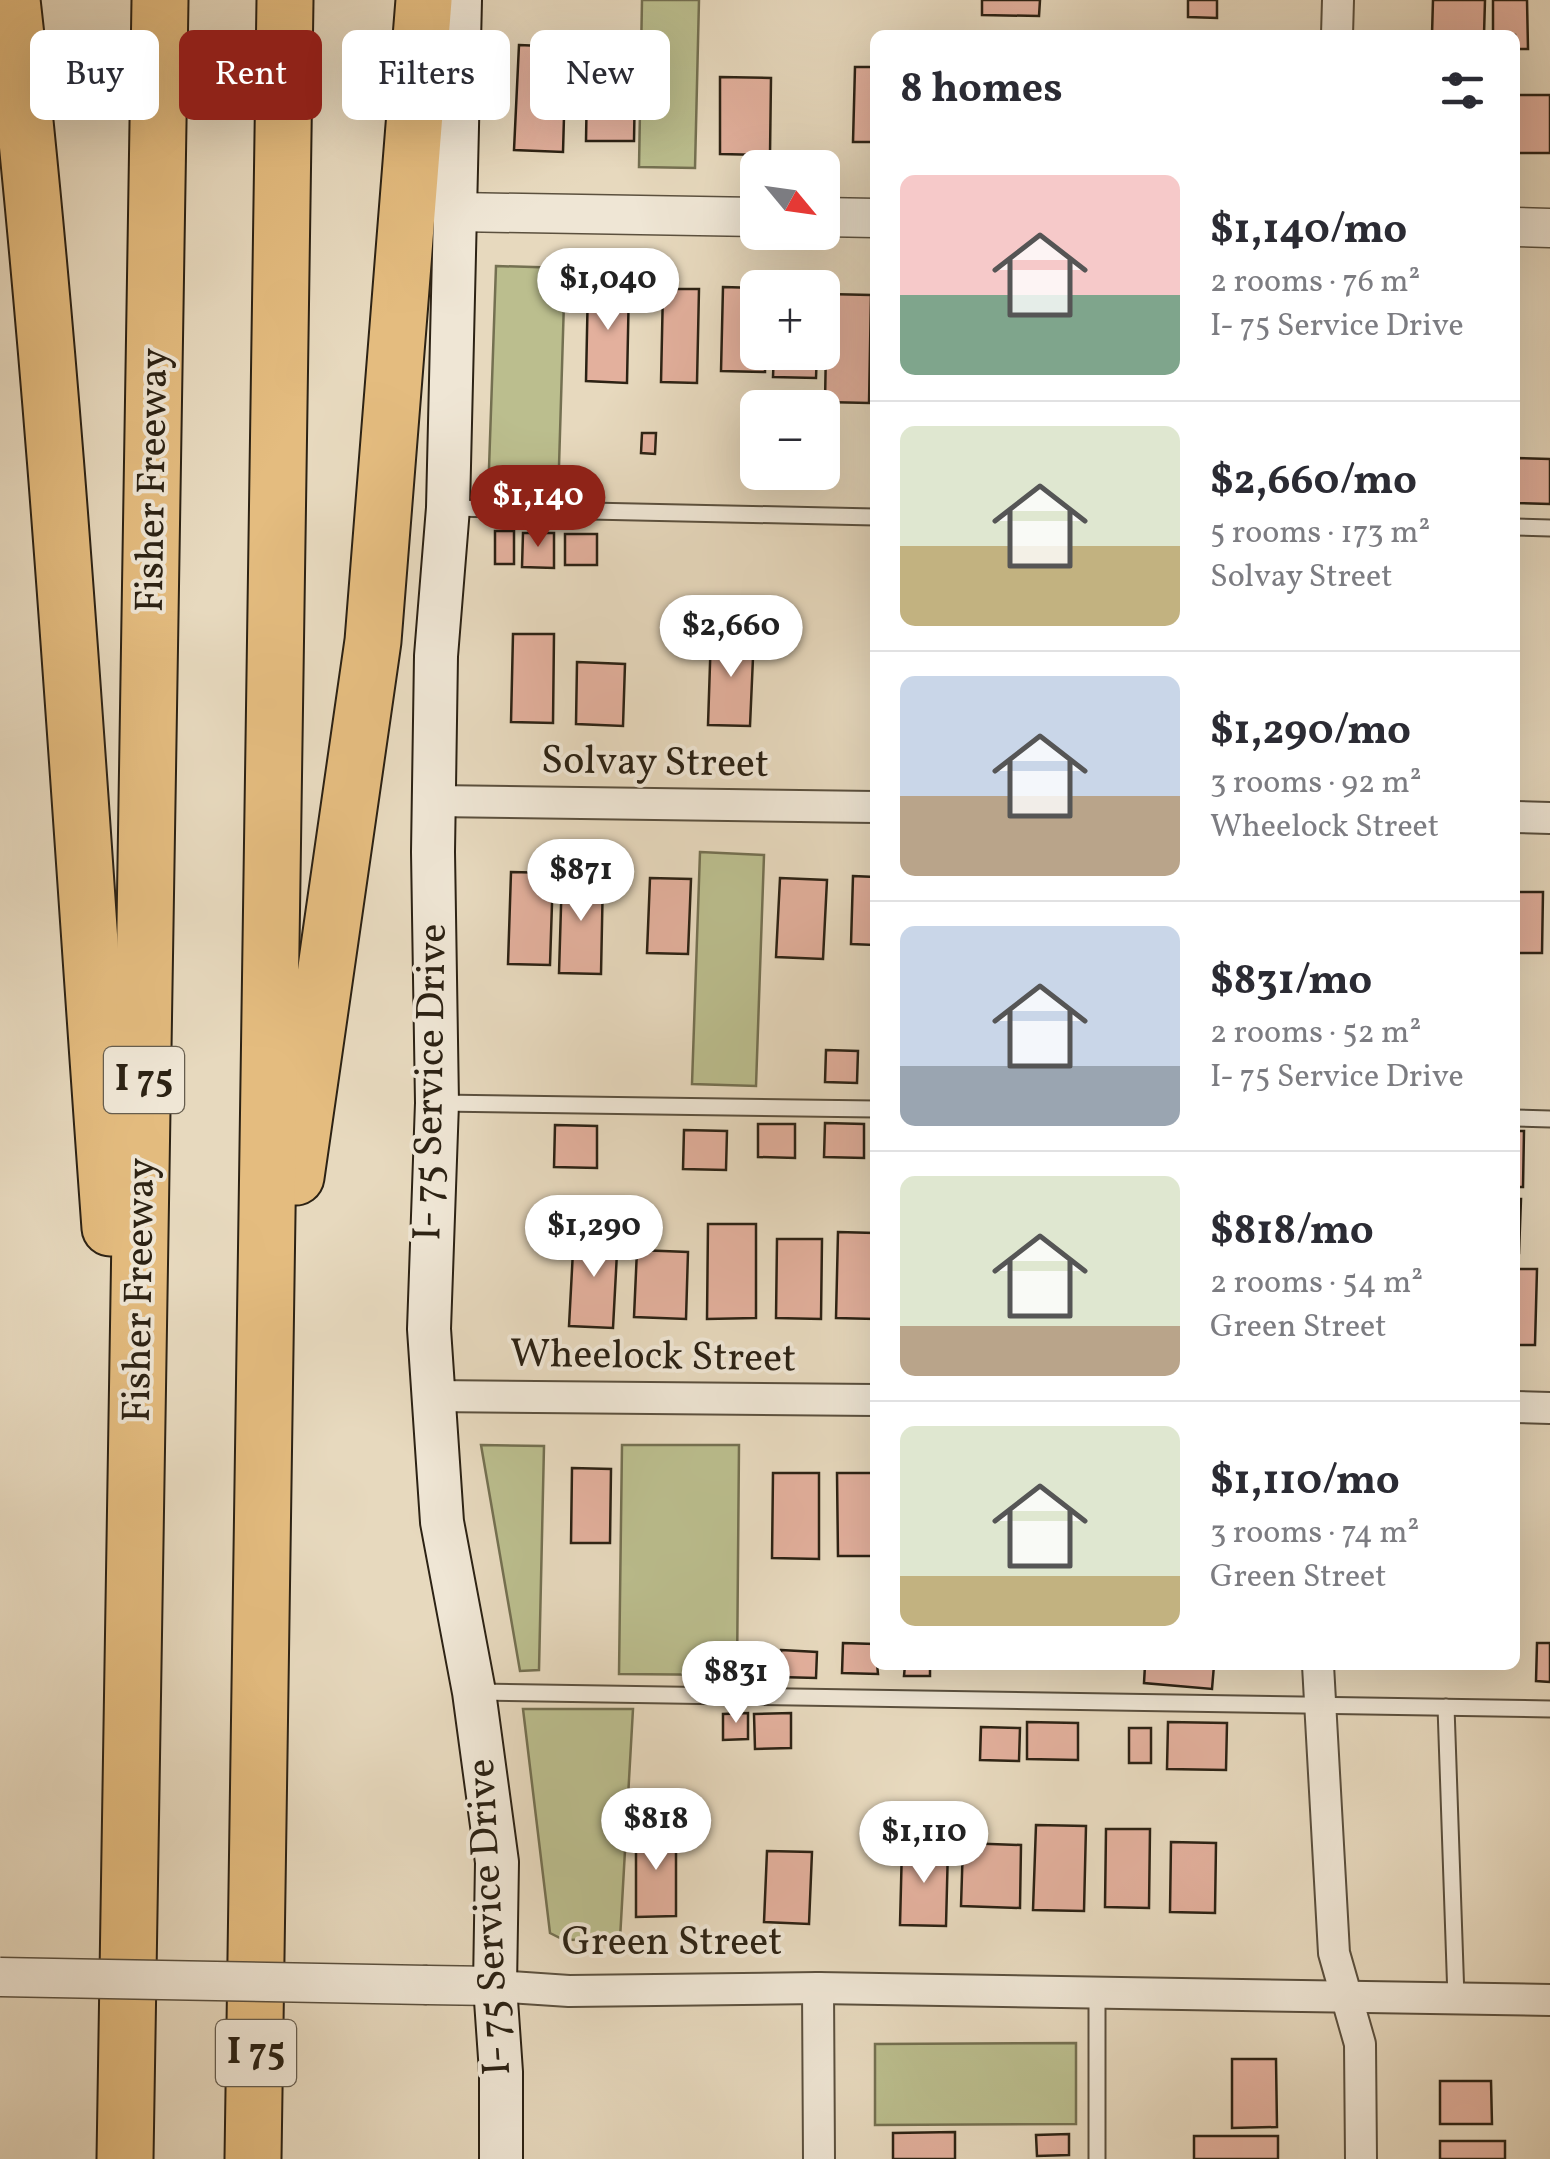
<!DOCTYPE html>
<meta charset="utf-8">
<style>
body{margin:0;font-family:Vollkorn,serif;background:#f7f7f7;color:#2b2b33;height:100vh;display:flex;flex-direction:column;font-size:38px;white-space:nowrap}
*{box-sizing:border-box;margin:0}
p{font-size:32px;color:#7c7c81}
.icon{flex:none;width:55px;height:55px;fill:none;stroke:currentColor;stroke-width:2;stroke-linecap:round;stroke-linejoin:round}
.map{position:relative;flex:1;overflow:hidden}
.sheet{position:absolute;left:870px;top:30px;width:650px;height:1640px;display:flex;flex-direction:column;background:#fff;border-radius:15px;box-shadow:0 10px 40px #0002}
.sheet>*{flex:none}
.top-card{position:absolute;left:30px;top:30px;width:690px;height:90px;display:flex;gap:20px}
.needle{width:65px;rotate:119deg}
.fabs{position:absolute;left:740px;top:150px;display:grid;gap:20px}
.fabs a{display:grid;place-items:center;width:100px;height:100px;border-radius:15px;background:#fff;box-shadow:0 10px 40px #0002;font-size:50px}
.price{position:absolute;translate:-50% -85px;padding:0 22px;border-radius:35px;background:#fff;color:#222;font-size:32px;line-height:65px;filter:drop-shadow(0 2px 5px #0008)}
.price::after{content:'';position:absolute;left:50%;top:60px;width:30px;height:22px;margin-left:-15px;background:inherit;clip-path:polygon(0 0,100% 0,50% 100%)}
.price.active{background:#8f2418;color:#fff}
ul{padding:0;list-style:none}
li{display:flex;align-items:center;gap:30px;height:250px;padding:0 30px}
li+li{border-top:2px solid #e1e1e2}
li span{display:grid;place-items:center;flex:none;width:280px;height:200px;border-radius:15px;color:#555}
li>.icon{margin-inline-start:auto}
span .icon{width:120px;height:120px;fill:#fffc;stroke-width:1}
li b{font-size:42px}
h2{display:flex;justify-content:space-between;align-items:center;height:120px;padding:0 30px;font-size:42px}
.pill{padding:0 35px;border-radius:15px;background:#fff;box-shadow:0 10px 40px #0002;font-size:35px;line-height:90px}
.pill.active{background:#8f2418;color:#fff}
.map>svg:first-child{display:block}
.green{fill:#bbbe8e;stroke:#747051;stroke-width:2.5}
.building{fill:#e3b09d;stroke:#2c2214;stroke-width:2.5}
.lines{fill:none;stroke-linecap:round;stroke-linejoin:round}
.service-casing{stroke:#5b503e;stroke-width:19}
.minor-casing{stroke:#5b503e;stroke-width:34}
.tertiary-casing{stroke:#5b503e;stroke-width:41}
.secondary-casing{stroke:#2c2214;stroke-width:46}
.motorway-casing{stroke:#2c2214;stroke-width:59}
.service{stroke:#efe6d5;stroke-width:15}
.minor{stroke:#efe6d5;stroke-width:30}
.tertiary{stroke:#efe6d5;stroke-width:38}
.secondary{stroke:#efe6d5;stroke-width:42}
.motorway{stroke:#e4bc7f;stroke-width:55}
.tertiary-bridge-casing{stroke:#5b503e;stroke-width:41;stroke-linecap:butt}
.tertiary-bridge{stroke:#efe6d5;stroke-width:38}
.labels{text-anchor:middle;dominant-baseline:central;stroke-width:8;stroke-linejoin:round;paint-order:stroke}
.shield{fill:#efe6d5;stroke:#665d4e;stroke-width:2.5}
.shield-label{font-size:38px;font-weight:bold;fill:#2c2214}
.street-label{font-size:40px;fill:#2c2214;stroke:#efe6d5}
</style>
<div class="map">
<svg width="1550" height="2159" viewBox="0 0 1550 2159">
<rect width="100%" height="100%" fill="#e7d9be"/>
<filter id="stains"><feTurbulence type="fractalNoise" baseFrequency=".002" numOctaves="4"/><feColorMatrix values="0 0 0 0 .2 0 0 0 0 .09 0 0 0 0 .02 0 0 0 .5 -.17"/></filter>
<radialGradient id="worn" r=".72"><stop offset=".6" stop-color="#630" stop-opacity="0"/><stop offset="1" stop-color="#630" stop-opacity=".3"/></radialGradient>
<g class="green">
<path d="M642,0h57l-4,168 -56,-1z"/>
<path d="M496,266l69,2 -7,231 -70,-2z"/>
<path d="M700,852l64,3 -8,231 -64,-2z"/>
<path d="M481,1445l63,1 -5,224 -19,1z"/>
<path d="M622,1445h117l-2,230 -118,-1z"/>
<path d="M523,1709h110l-13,230 -56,1 -14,-7z"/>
<path d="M1076,2043v81l-201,1v-81z"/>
</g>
<g class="building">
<path d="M982,0h58l-1,16 -57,-1z"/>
<path d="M1188,0h29v18l-29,-1z"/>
<path d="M1433,0h52l-1,35h-52z"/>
<path d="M1493,0h34l1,49h-13v-14h-22z"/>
<path d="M519,45l47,2 -3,105 -49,-2z"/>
<path d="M855,67h20v75h-22z"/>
<path d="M720,77l51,1 -1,77 -50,-1z"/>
<path d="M587,84h48l-1,57h-48z"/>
<rect x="1515" y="95" width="35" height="58"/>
<path d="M588,284h41l-2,99 -41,-2z"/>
<path d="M723,287l35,1v64h7v20l-44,-1z"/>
<path d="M663,289h36l-2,94 -36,-1z"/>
<path d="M827,294l44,1 -2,108 -44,-1z"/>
<path d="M774,352h43l-1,26 -43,-1z"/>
<path d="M642,433h14l-1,21 -14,-1z"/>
<path d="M1515,458l35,1v45l-35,-1z"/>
<rect x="495" y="531" width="19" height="33"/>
<path d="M523,533h31v35l-32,-1z"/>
<rect x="565" y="534" width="32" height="31"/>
<path d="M513,634h41l-1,89 -42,-1z"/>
<path d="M711,634l43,1 -4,91 -42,-1z"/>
<path d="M577,662l48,2 -2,62 -47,-2z"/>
<path d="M511,872l42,1 -3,92 -42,-1z"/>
<path d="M562,874l41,1 -2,99 -42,-1z"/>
<path d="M853,876l22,1v68l-24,-1z"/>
<path d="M650,878l41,1 -3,75 -41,-1z"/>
<path d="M780,878l47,2 -4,79 -47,-2z"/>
<path d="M1515,892h28l-1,61h-27z"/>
<path d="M826,1050l32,1 -1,32 -32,-1z"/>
<path d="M825,1123l39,1v34l-40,-1z"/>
<path d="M758,1124h37v34l-37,-1z"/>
<path d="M555,1125l42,1v42l-43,-1z"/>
<path d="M684,1130l43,1 -1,39 -43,-1z"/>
<path d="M1515,1131h9l-1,56h-8z"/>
<path d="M1515,1199h6l-2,54h-4z"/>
<path d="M708,1224h48v94l-49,1z"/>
<path d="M574,1232l44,2 -5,94 -44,-2z"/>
<path d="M838,1232l37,1v86l-39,-1z"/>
<path d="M777,1239h45l-1,80 -45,-1z"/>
<path d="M637,1250l51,2 -2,67 -52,-2z"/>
<path d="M1515,1269h22l-2,76h-20z"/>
<path d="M572,1468l39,1 -1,74h-39z"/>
<path d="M773,1473h46v86l-47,-1z"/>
<path d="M837,1473h38v83h-37z"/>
<path d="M843,1643l32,1 3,30 -36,-1z"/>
<path d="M1537,1643h13v39l-14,-1z"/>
<path d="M781,1650l36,2 -1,26 -36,-1z"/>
<path d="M905,1665h25v11h-26z"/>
<path d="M1145,1665h69l-2,24 -68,-6z"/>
<path d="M748,1713v26l-25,1v-26z"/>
<path d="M791,1713v35l-36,1 -1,-35z"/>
<path d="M1027,1722l51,1v37l-51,-1z"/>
<path d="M1168,1722l59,1 -1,47 -59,-1z"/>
<path d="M981,1727l39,1 -1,33 -39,-1z"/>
<rect x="1129" y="1728" width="22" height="35"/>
<path d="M1036,1825l50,1 -2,85 -51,-1z"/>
<path d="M676,1829v87l-40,1v-87z"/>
<path d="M1106,1829h44l-1,79 -44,-1z"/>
<path d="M1171,1842l45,1 -1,70 -45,-1z"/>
<path d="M963,1843l58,2 -1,63 -59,-2z"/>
<path d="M902,1846l46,1 -2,79 -46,-1z"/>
<path d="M767,1851l45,1 -3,72 -45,-2z"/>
<path d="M1232,2059h44l1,68 -45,1z"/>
<path d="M1440,2081h51l1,43h-52z"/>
<path d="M955,2132v27h-62v-26z"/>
<path d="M1069,2134v21l-32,1 -1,-21z"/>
<rect x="1194" y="2136" width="84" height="23"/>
<rect x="1440" y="2141" width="65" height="18"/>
</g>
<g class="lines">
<defs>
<g id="service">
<path d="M452,508l423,9"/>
<path d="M1515,527l35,1"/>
<path d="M439,1103l436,6"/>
<path d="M1515,1118l35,1"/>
<path d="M478,1692l1072,17"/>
<path d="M1446,1707l10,291"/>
<path d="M1097,1993v166"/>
</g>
<g id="minor">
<path d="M1337,35l1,-35"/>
<path d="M434,801l441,6"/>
<path d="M1515,817l35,1"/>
<path d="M431,1396l444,4"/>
<path d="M1515,1407l35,1"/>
<path d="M1318,1665l16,288 26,91 1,115"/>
<path d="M495,1986l74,5 249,-3 732,12"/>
<path d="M818,1988l1,171"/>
</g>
<g id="tertiary">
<path d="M457,212l301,5"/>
<path d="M822,217l53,1"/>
<path d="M1515,227l35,1"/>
<path d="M427,1985l68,1"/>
</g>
<path id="secondary" d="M460,0l-12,508 -12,148 -3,196 4,251 -8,226 13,193 32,170 23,170 -2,124 6,86v87"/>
<g id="motorway">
<path d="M12,0c46,408 68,818 98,1228"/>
<path d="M296,1177l77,-536 51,-641"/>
<path d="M125,2159l35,-2159"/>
<path d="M253,2159l32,-2159"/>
</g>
</defs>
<use href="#service" class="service-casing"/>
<use href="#minor" class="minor-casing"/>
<use href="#tertiary" class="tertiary-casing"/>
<use href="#secondary" class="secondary-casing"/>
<use href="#motorway" class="motorway-casing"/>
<use href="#service" class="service"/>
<use href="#minor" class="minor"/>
<use href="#tertiary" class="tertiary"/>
<use href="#secondary" class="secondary"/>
<use href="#motorway" class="motorway"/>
<defs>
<path id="tertiary-bridge" d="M0,1977l427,8"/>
</defs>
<use href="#tertiary-bridge" class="tertiary-bridge-casing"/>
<use href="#tertiary-bridge" class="tertiary-bridge"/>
</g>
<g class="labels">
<g class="shield">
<rect x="104" y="1047" width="80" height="66" rx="8"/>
<rect x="216" y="2020" width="80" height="66" rx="8"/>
</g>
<g class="shield-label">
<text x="144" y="1080">I 75</text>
<text x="256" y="2053">I 75</text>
</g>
<g class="street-label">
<text transform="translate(154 480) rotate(-89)">Fisher Freeway</text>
<text transform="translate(655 764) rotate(1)">Solvay Street</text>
<text transform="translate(432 1082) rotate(-89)">I- 75 Service Drive</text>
<text transform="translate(141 1290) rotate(-89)">Fisher Freeway</text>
<text transform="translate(653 1358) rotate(1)">Wheelock Street</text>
<text transform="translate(491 1917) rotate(-93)">I- 75 Service Drive</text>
<text x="672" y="1944">Green Street</text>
</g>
</g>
<rect width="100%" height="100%" filter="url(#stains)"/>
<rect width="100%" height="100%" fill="url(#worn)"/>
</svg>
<div class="fabs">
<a><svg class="needle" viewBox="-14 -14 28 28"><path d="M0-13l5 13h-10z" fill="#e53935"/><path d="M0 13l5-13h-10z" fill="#7c7c81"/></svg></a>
<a>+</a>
<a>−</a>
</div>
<b class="price" style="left:608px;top:333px">$1,040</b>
<b class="price active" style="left:538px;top:550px">$1,140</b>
<b class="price" style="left:731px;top:680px">$2,660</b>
<b class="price" style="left:581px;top:924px">$871</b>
<b class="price" style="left:594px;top:1280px">$1,290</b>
<b class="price" style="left:736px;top:1726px">$831</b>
<b class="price" style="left:656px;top:1873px">$818</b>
<b class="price" style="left:924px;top:1886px">$1,110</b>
<div class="top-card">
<a class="pill">Buy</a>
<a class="pill active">Rent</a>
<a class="pill">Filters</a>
<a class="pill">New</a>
</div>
<section class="sheet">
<h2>8 homes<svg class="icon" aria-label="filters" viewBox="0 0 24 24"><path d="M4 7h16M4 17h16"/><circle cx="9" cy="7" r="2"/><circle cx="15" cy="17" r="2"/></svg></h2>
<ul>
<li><span style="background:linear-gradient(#f6c9c9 60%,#7fa58c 0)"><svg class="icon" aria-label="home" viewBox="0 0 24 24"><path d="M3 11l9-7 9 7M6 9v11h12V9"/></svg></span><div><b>$1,140/mo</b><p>2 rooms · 76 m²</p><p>I- 75 Service Drive</p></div></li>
<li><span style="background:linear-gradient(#dfe7d0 60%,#c2b280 0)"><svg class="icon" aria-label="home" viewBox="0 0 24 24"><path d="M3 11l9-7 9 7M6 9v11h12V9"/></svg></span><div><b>$2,660/mo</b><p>5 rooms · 173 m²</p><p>Solvay Street</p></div></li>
<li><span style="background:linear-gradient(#c9d6e8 60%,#b9a48a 0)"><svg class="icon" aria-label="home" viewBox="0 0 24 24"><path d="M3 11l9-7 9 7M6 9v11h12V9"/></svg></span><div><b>$1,290/mo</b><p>3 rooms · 92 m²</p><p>Wheelock Street</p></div></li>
<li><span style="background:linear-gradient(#c9d6e8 70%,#9aa5b1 0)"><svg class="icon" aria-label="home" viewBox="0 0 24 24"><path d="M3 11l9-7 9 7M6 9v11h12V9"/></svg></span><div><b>$831/mo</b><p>2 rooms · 52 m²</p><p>I- 75 Service Drive</p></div></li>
<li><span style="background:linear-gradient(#dfe7d0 75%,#b9a48a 0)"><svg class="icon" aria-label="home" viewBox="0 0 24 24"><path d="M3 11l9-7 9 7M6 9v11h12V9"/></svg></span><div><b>$818/mo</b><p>2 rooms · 54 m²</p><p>Green Street</p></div></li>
<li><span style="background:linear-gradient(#dfe7d0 75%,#c2b280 0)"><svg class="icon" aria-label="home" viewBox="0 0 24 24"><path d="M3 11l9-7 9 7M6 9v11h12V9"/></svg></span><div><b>$1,110/mo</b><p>3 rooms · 74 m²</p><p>Green Street</p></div></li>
</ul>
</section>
</div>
